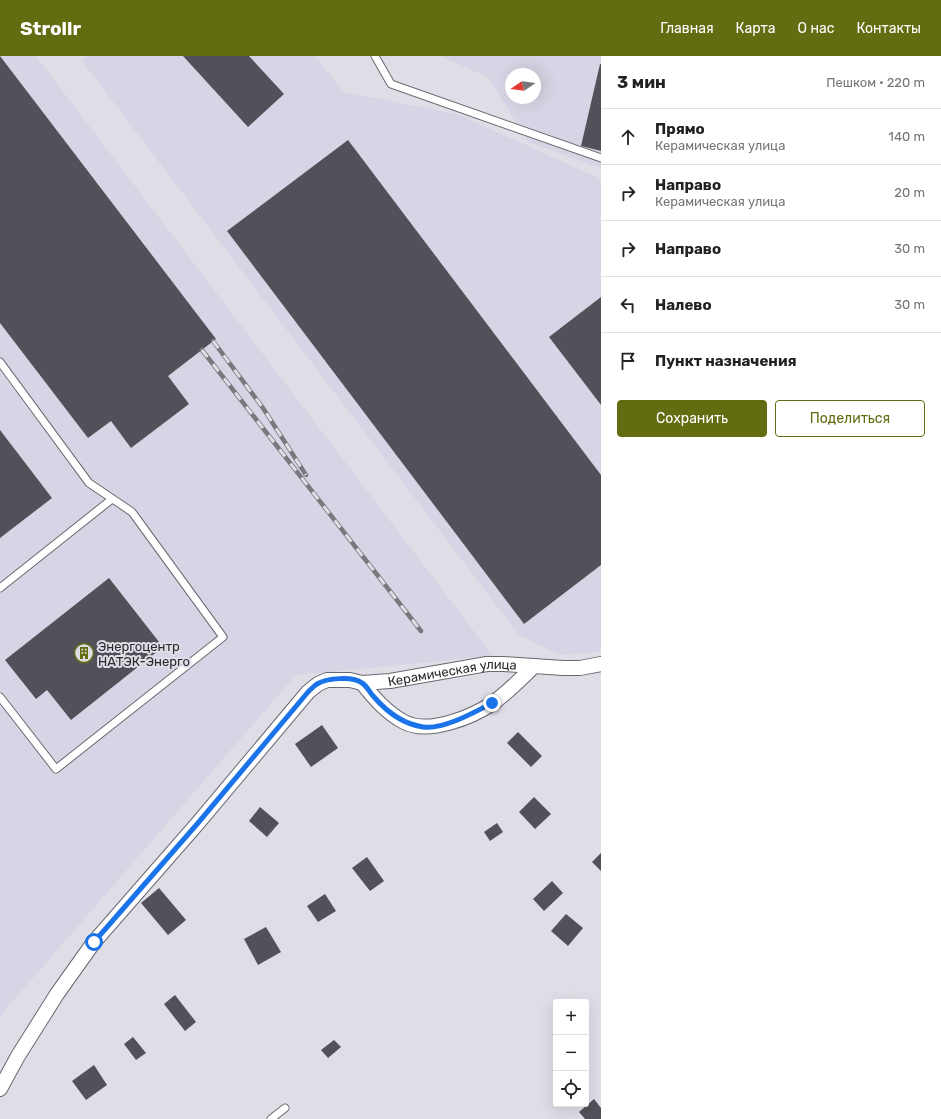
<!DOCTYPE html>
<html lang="ru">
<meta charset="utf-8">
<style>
body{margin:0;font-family:Rubik,sans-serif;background:#f6f6f6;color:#222}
.controls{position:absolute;right:12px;bottom:12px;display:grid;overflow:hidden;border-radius:4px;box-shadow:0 4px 16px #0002}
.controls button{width:36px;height:36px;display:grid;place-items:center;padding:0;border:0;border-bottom:1px solid #e0e0e0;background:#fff;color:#222;font:20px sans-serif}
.compass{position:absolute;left:505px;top:12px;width:36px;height:36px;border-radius:50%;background:#fff;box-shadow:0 4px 16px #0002;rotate:257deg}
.stop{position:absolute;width:12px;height:12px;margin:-9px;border:3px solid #1a73e8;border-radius:50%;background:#fff}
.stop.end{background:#1a73e8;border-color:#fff;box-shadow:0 1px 4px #0008}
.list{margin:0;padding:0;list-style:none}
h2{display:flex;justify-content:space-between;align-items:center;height:52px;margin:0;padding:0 16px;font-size:17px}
h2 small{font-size:13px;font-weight:400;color:#767676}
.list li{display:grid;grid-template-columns:26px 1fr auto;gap:12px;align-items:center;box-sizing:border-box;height:56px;padding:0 16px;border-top:1px solid #e0e0e0}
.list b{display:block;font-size:15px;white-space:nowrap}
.list p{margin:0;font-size:13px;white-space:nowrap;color:#767676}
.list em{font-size:13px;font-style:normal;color:#767676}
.actions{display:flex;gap:8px;padding:12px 16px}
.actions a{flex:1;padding:9px 0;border:1px solid #646c11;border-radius:4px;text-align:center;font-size:14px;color:#646c11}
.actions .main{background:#646c11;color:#fff}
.icon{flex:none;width:22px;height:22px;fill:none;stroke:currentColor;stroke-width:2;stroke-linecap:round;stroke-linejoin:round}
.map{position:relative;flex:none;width:601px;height:1063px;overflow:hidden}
header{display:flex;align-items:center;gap:24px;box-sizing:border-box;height:56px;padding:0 20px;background:#646c11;color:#fff}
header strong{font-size:19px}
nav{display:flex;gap:22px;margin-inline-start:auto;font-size:14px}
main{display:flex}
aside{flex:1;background:#fff}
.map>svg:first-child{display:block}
.built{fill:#d7d5e5;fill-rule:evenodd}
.building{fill:#525159}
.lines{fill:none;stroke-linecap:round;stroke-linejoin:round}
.service-casing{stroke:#6a6971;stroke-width:9}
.minor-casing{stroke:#6a6971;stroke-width:16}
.service{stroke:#fff;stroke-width:7}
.minor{stroke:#fff;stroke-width:14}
.rail-casing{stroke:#78787d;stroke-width:4.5}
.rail{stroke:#dfdee6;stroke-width:3;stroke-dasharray:9;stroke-linecap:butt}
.route{stroke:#1a73e8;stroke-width:5}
.labels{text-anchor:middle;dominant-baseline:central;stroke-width:4;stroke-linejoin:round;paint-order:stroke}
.poi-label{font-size:13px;fill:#2a2a2d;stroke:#dfdee6;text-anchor:start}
.street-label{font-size:13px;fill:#2a2a2d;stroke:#dfdee6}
</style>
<header>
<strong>Strollr</strong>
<nav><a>Главная</a><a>Карта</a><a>О нас</a><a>Контакты</a></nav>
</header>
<main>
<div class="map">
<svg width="601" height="1063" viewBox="0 0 601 1063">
<rect width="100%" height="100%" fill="#dfdee6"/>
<!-- built -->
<g class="built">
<path d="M0,0h36l457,600 -197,19 -296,341z"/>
<path d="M88,0h227l29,36 113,22 144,65v473l-41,3 -41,-20 -437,-574z"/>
<path d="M440,0h161v112l-73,-26 -40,-65zM511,18h24v24h-24z"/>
</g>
<!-- building -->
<g class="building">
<path d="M0,0l216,283 -48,37 21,28 -58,44 -20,-27 -23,17 -88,-115z"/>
<path d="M183,0h66l35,38 -36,33z"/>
<path d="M600,8h1v87l-20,-5z"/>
<path d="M348,84l253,335v90l-77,59 -297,-393z"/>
<path d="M601,241v108l-52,-68z"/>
<path d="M0,374l52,68 -52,40z"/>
<path d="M109,522l54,69 -92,73 -24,-30 -11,9 -31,-39z"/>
<path d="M322,669l16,23 -27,19 -16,-23z"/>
<path d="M518,676l24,24 -11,11 -24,-24z"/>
<path d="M534,741l17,17 -16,15 -16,-17z"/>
<path d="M260,751l19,16 -12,14 -18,-16z"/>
<path d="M497,767l6,9 -13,9 -6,-9z"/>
<path d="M601,797v18l-9,-9z"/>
<path d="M367,801l17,24 -14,10 -18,-23z"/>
<path d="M552,825l11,12 -19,18 -11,-12z"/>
<path d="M159,832l27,32 -18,15 -27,-32z"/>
<path d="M325,838l11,17 -18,11 -11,-16z"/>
<path d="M566,858l17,14 -15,18 -17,-15z"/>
<path d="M266,871l15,25 -23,13 -14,-26z"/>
<path d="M175,939l21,27 -11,9 -21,-27z"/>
<path d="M133,981l13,16 -10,7 -12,-16z"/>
<path d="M334,984l7,7 -13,11 -7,-8z"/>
<path d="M94,1009l13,20 -21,15 -14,-19z"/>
<path d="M594,1043l7,9v11h-16l-6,-7z"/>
</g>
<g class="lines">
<!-- service casing -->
<g class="service-casing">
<g id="service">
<path d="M375,0l16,28 210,74"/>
<path d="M0,306l89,121 43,29 91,125 -167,132 -56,-72"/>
<path d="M0,532l112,-89"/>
<path d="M271,1063l14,-11"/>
</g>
</g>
<!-- minor casing -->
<g class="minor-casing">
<g id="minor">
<path d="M362,627c12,15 25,30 42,39 25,13 68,-5 89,-19 15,-11 28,-24 41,-37"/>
<path id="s1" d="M0,1033l18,-33 39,-62 37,-52 104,-119 110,-131 10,-8 9,-4h23l12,3 28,-2 97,-17h17l59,4h17l21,-4"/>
</g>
</g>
<!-- service -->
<use href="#service" class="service"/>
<!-- minor -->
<use href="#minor" class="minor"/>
<!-- rail casing -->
<g class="rail-casing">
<g id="rail">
<path d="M213,285l50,67 43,67"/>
<path d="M202,294l219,281"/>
</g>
</g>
<!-- rail -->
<use href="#rail" class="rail"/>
</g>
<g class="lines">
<!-- route -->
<path class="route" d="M94,886l104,-119 110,-131c3,-3 6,-6 9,-8 10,-6 36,-8 45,-1 5,3 8,10 12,14 13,15 29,27 49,30 20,3 52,-15 69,-24"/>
</g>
<!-- icons -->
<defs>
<g id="building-ring" transform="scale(1)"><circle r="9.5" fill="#dfdee6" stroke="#646c11" stroke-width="1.5"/><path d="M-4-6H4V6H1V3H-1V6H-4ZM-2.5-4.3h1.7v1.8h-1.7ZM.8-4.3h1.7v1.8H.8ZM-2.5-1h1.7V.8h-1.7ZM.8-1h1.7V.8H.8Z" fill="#646c11"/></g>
</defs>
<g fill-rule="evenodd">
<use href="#building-ring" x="84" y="597"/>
</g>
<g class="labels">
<!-- poi labels -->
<g class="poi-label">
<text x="98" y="590">Энергоцентр<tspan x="98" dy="15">НАТЭК-Энерго</tspan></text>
</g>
<!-- street labels -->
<g class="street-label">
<text stroke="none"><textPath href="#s1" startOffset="653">Керамическая улица</textPath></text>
</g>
</g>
</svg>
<div class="controls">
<button>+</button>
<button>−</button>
<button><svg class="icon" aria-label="locate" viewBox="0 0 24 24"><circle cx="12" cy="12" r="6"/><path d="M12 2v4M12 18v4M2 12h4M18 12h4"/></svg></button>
</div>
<svg class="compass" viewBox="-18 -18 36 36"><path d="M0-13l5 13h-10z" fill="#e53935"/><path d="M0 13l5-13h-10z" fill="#767676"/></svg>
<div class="stop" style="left:94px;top:886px"></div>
<div class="stop end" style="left:492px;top:647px"></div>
</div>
<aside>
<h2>3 мин<small>Пешком · 220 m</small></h2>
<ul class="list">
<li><svg class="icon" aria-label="ahead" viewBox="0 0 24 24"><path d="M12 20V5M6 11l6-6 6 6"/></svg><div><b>Прямо</b><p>Керамическая улица</p></div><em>140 m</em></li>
<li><svg class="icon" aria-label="right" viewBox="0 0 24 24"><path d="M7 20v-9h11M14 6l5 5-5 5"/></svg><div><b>Направо</b><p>Керамическая улица</p></div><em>20 m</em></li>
<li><svg class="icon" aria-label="right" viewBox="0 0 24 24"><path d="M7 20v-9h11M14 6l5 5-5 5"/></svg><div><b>Направо</b></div><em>30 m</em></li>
<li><svg class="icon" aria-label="left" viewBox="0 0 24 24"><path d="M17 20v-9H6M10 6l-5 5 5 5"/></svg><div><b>Налево</b></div><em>30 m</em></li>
<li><svg class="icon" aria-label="arrive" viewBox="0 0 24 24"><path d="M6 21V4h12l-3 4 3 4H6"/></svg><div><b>Пункт назначения</b></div></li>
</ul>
<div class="actions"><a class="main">Сохранить</a><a>Поделиться</a></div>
</aside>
</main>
